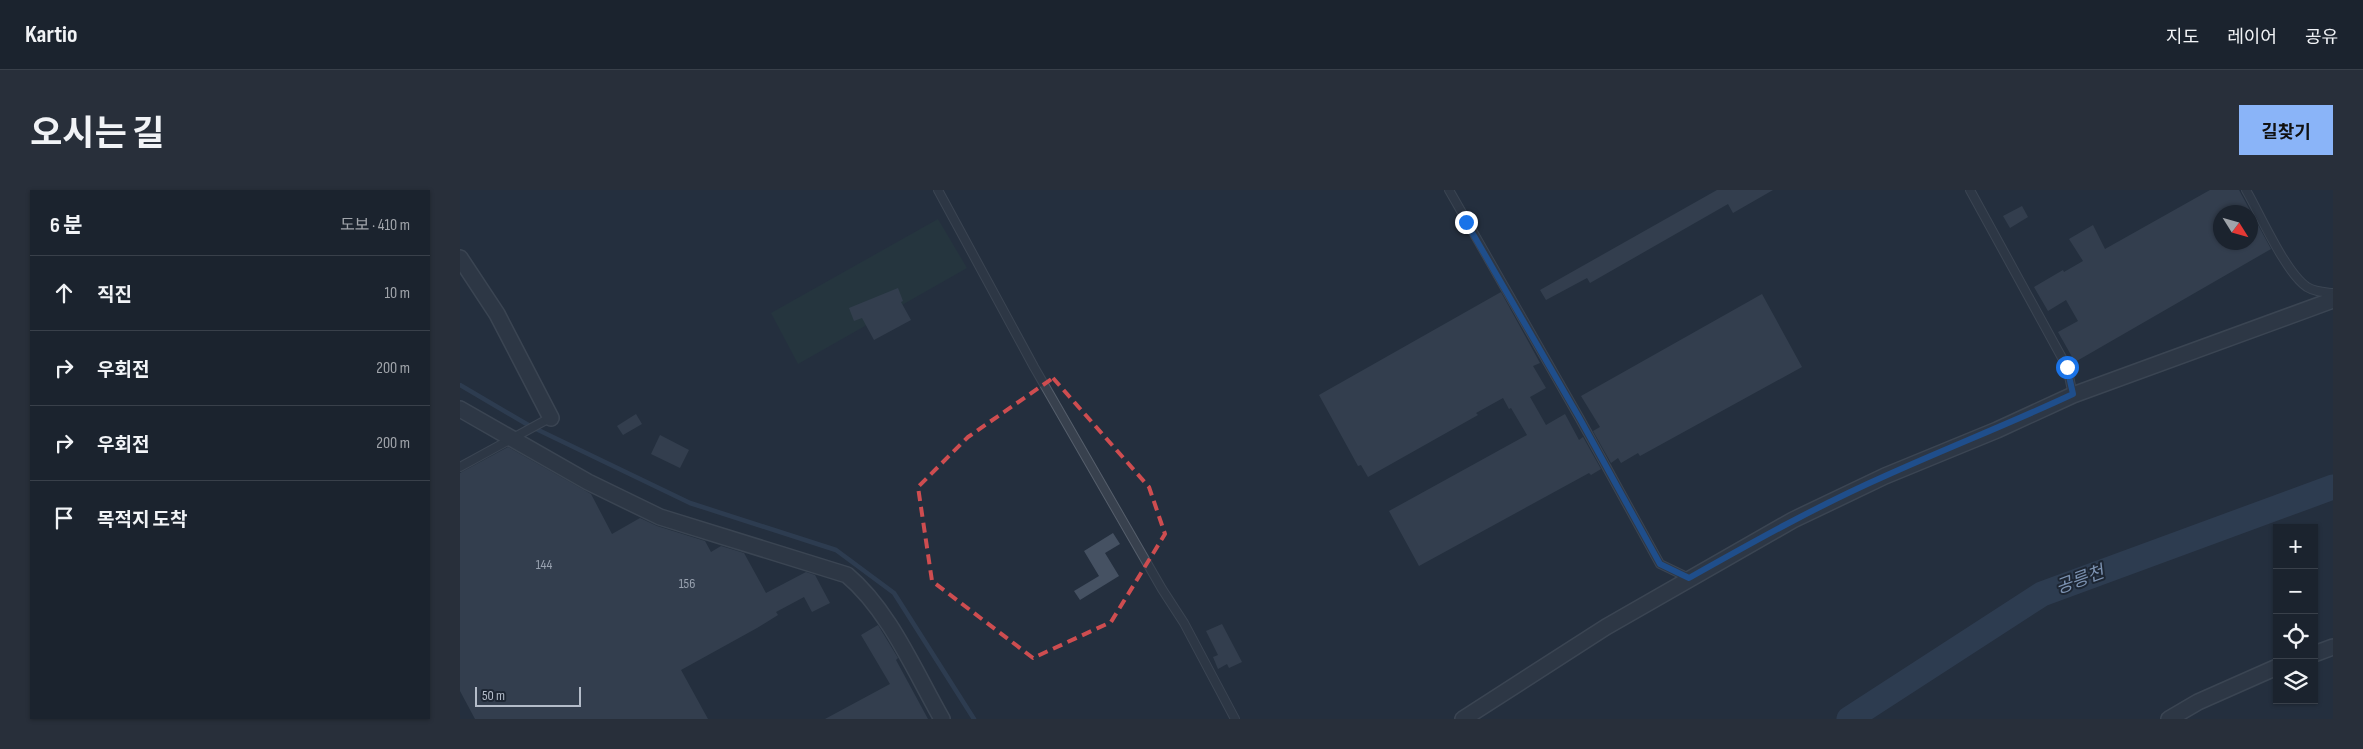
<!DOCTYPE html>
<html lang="ko">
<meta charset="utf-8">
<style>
body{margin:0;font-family:"Sofia Sans Condensed","Noto Sans KR",sans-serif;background:#282f3a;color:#f1f3f6}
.controls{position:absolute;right:15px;bottom:15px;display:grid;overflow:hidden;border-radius:0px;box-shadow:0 1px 4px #0004}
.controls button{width:45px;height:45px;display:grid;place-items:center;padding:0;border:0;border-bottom:1px solid #39404a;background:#1b232e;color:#f1f3f6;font:25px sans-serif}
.compass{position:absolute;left:1753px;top:15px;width:45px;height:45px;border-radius:50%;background:#1b232e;box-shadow:0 1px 4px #0004;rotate:127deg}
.scale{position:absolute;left:15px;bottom:12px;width:106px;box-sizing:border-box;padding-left:5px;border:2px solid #b4bcc9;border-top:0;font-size:14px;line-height:18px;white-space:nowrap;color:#b4bcc9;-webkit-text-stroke:4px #1d2633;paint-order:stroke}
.stop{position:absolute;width:15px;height:15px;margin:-11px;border:4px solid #1a73e8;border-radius:50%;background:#fff}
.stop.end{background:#1a73e8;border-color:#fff;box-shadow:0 1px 5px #0008}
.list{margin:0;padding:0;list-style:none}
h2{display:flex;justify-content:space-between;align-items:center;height:65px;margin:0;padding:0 20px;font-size:21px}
h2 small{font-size:16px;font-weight:400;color:#a0a4aa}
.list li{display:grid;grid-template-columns:32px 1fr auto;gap:15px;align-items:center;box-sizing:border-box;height:75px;padding:0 20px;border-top:1px solid #39404a}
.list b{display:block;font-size:19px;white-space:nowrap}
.list em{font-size:16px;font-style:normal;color:#a0a4aa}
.icon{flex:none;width:28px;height:28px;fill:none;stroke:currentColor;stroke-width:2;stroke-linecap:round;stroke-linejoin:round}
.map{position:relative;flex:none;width:1873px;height:529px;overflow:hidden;border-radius:0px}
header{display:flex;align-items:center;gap:30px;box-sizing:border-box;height:70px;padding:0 25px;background:#1b232e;border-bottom:1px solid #39404a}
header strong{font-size:24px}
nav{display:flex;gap:28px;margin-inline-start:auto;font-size:18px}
.intro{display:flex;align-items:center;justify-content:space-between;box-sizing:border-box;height:120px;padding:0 30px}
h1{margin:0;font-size:35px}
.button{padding:12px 22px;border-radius:0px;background:#8ab4f8;color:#111;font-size:18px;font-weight:700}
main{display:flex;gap:30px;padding:0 30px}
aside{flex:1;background:#1b232e;border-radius:0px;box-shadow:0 1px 4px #0004}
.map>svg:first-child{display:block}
.green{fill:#263c3f}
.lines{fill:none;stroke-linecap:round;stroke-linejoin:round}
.stream{stroke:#394c67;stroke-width:4.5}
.river{stroke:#394c67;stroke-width:25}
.building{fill:#455162;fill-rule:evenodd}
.service-casing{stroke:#565f6c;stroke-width:10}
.minor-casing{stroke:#565f6c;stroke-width:18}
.service{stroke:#38414e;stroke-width:8}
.minor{stroke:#38414e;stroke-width:15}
.route{stroke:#1a73e8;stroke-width:6}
.marked{fill:none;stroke:#ce4d50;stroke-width:4;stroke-dasharray:10 6;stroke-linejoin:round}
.labels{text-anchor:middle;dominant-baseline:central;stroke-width:4;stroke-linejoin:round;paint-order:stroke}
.number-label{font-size:14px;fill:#98a1af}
.water-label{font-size:18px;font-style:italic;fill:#7c92b1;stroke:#1d2633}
</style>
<header>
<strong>Kartio</strong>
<nav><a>지도</a><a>레이어</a><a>공유</a></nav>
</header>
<div class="intro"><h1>오시는 길</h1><a class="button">길찾기</a></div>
<main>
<aside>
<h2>6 분<small>도보 · 410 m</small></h2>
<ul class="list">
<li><svg class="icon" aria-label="ahead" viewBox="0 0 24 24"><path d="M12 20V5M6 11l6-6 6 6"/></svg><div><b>직진</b></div><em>10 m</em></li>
<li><svg class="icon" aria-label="right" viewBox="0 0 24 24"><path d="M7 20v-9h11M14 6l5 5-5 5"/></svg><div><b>우회전</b></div><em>200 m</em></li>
<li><svg class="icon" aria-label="right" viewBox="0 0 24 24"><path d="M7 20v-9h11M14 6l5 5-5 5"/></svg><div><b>우회전</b></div><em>200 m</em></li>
<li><svg class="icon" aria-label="arrive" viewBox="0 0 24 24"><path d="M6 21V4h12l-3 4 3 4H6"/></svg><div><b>목적지 도착</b></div></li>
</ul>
</aside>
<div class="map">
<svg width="1873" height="529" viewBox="0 0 1873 529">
<rect width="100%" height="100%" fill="#242f3e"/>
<!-- green -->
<path class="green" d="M478,29l29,49 -169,96 -27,-51z"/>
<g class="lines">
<!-- stream -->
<path class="stream" d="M0,195l70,41 160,77 146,47 58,43 80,126"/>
<!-- river -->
<path class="river" d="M1389,529l193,-125 291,-107"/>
</g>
<!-- building -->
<g class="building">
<path d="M1257,0h56l-40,23 -5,-9 -138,79 -3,-5 -41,22 -6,-10z"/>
<path d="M1750,0h29l32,59 -196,113 -17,-30 20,-11 -12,-21 -18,11 -14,-24 29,-17 1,2 19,-11 -14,-22 24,-14 12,24zM1760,22h30v30h-30z"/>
<path d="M1562,16l6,11 -18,11 -7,-12z"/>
<path d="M438,98l5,13 -2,1 10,18 -37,20 -12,-22 -8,3 -5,-13z"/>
<path d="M1041,102l39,71 -7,3 13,22 -16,9 16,28 19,-11 14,26 4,-3 18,32 -10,6 -2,-2 -170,93 -30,-55 138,-76 -16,-27 -2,1 -6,-11 -27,15 2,2 -110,62 -7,-12 -3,1 -39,-71z"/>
<path d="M1302,104l40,73 -162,89 -2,-3 -17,10 -3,-5 -7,5 -18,-32 7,-4 -19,-31z"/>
<path d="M176,224l6,10 -19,11 -6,-9z"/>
<path d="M200,245l29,15 -9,18 -29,-14z"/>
<path d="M48,257l83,47 21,40 28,-16 17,8 48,15 6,11 10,-6 23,7 22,40 40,-21 9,3 15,28 -18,9 -8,-15 -28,15 2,3 -21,13 -76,42 27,49h-233l-15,-28v-218z"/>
<path d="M653,343l7,11 -15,9 14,23 -39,24 -6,-9 25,-15 -15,-25z"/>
<path d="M762,434l20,38 -13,6 -2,-4 -9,5 -5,-12 5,-2 -12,-24z"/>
<path d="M418,435l20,33 -2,2 32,59h-103l65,-35 -29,-49z"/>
</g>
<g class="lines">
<!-- service casing -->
<g class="service-casing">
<g id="service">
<path d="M478,0l96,177 128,222 22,34 51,96"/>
<path d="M989,0l131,229 80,145 29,14"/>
<path d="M1510,0l97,177 6,28"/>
<path d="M1786,0c14,24 39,82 61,97 8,5 16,5 26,6"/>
<path d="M0,277l86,-47"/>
</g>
</g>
<!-- minor casing -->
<g class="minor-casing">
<g id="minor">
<path d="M0,68l37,56 54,104"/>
<path d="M0,219l128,73 72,35 187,58c42,35 68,97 95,144"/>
<path d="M1854,464l19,-7"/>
<path d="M1003,529l143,-92 187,-107 92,-44 112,-46 76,-35 260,-95"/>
<path d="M1709,529l29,-17 79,-35"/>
</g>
</g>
<!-- service -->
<use href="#service" class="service"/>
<!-- minor -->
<use href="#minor" class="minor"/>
</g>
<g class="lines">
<!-- route -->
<path class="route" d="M1006,32l114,197 80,145 29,14c64,-36 128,-72 196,-102 62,-28 126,-53 188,-82l-6,-27"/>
</g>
<!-- marked area -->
<path d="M0 0H1873V529H0ZM593,188l96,109 16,47 -54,88 -78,36 -101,-77 -14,-94 50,-50z" fill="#242f3e" fill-opacity=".55" fill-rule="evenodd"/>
<path class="marked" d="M593,188l96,109 16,47 -54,88 -78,36 -101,-77 -14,-94 50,-50z"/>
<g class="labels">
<!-- number labels -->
<g class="number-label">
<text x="84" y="374">144</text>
<text x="227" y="393">156</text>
</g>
<!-- water labels -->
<g class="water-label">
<text transform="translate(1620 390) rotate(-20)">공릉천</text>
</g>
</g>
</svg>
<div class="controls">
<button>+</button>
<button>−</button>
<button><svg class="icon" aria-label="locate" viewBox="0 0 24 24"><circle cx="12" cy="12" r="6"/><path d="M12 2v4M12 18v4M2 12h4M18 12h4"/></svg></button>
<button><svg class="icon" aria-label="layers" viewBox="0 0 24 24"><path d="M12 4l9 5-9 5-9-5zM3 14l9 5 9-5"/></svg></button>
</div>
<svg class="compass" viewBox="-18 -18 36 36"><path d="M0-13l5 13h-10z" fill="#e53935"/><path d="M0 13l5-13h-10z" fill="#a0a4aa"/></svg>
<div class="scale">50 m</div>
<div class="stop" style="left:1607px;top:177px"></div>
<div class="stop end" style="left:1006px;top:32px"></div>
</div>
</main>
